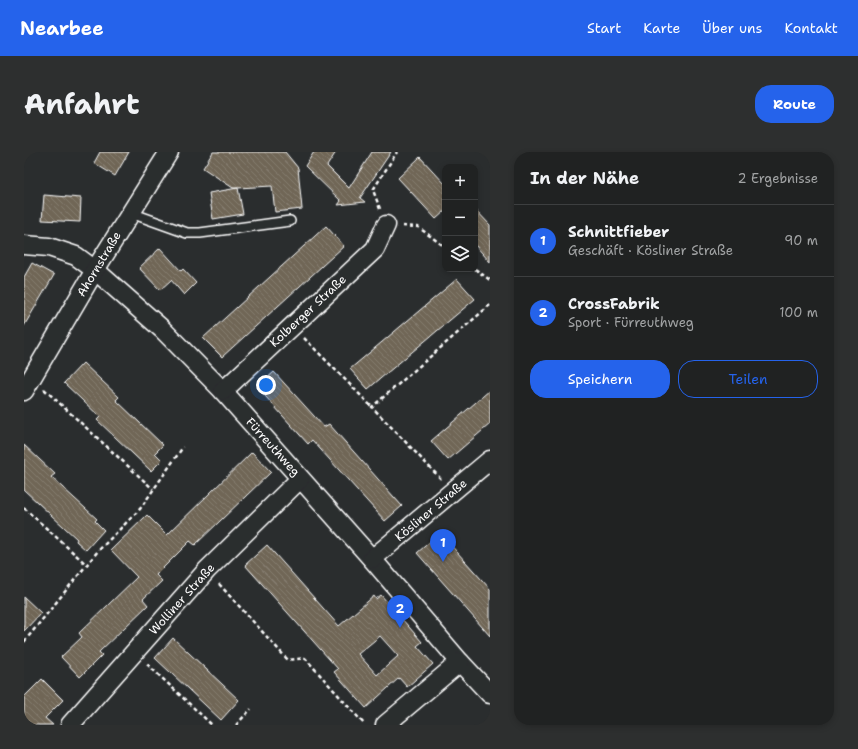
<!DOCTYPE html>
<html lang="de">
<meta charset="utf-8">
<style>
body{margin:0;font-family:"Shantell Sans",sans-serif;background:#2d2f2f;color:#f1f3f6}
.controls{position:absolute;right:12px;top:12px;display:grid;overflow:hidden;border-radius:8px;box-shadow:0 2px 6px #0003}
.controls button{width:36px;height:36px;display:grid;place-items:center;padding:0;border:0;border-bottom:1px solid #3d3f40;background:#202222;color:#f1f3f6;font:20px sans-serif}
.you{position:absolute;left:242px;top:233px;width:14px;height:14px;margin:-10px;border:3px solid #fff;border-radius:50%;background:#1a73e8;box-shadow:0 0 0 6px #1a73e833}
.badge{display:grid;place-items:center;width:26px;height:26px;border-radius:50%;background:#2563eb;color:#fff;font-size:13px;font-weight:700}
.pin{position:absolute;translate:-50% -33px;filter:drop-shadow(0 1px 2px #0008)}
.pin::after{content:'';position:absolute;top:21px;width:14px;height:12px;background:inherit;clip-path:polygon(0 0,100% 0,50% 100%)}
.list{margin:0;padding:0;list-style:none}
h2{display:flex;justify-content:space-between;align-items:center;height:52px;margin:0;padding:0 16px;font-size:17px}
h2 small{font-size:13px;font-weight:400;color:#a2a4a5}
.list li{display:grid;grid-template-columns:26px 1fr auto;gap:12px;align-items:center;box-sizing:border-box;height:72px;padding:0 16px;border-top:1px solid #3d3f40}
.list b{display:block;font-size:15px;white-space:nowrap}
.list p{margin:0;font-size:13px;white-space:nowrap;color:#a2a4a5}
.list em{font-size:13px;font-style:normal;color:#a2a4a5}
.actions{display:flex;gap:8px;padding:12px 16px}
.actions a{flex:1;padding:9px 0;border:1px solid #2563eb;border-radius:16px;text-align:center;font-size:14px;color:#2563eb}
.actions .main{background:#2563eb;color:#fff}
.icon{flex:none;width:22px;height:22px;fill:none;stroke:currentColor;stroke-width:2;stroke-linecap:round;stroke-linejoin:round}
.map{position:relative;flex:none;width:466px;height:573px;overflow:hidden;border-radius:16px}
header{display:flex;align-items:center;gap:24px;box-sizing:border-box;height:56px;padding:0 20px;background:#2563eb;color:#fff}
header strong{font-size:19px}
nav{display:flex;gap:22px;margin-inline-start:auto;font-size:14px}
.intro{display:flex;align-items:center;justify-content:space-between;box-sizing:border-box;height:96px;padding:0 24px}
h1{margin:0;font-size:28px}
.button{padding:10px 18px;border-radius:16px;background:#2563eb;color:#fff;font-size:14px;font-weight:700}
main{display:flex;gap:24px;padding:0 24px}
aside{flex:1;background:#202222;border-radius:16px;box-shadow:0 2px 6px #0003}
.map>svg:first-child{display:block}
.building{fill:url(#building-back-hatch);stroke:#fff;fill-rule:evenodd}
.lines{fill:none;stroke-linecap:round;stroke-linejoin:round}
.service-casing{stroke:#fff;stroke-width:12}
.minor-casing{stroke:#fff;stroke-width:21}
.path{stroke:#fff;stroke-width:2.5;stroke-dasharray:4 3;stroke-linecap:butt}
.service{stroke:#2a2d2e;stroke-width:9}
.minor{stroke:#2a2d2e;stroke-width:18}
.labels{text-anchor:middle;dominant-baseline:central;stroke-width:3;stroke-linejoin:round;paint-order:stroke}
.street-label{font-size:12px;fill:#fff;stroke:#2a2d2e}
</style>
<header>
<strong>Nearbee</strong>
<nav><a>Start</a><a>Karte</a><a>Über uns</a><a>Kontakt</a></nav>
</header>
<div class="intro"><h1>Anfahrt</h1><a class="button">Route</a></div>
<main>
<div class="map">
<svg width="466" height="573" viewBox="0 0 466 573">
<defs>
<pattern id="building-back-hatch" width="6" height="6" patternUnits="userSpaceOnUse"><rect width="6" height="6" fill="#6f6656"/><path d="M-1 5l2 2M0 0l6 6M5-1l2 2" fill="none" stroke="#857d6f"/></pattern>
</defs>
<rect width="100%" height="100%" fill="#2a2d2e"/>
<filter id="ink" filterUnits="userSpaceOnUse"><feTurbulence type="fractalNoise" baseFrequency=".025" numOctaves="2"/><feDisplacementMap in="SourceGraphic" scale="8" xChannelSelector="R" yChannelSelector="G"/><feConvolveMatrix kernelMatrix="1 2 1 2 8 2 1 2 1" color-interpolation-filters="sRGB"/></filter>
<g filter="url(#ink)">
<!-- building -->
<g class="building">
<path d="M76,0h29l-14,24 -21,-13z"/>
<path d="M189,0h72l13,16 4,41 -27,3 -3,-26 -34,2 5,26 -30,5 -4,-26 29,-5h-5l-30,-20z"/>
<path d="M290,0h22l-9,14 22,22 23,-36h19l-31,46 5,4 -27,3 3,-4 -36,-35z"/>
<path d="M396,5l25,27v27l-9,8 -38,-41z"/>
<path d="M20,43l37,3 -1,24 -38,-2z"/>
<path d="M451,57l15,16v37l-15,-17z"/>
<path d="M302,74l18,20 -122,111 -19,-19z"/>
<path d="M136,96l21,23 2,-2 13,14 -12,12 -13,-15 -11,10 -21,-22z"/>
<path d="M8,111l22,12 -30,51v-49z"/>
<path d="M433,127l18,20 -107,90 -18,-20z"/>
<path d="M59,211l36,34 -3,3 47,45 -8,8 7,7 -11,11 -54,-51 3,-3 -36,-34z"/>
<path d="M250,220l50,55 5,-3 73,82 -17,15 -73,-81 -4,4 -51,-57z"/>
<path d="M466,238v34l-42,36 -17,-19z"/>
<path d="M0,293l31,29 -4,3 46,42 -2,2 9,9 -18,20 -10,-9 1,-2 -53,-49z"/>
<path d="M228,300l19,20 -76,73 -5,-4 -34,34 6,6 -19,18 5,6 -49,47 3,3 -22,22 -19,-20 21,-20 -3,-4 58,-56 -26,-27 36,-35 20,20z"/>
<path d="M416,381l50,56v47l-73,-83z"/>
<path d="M243,393l72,81 35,-30 2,3 5,-4 41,47 -5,4 16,18 -26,23 -8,-9 -33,30 -32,-36 4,-3 -93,-104zM356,484l18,20 -21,19 -19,-21z"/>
<path d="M0,445l17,16 -17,18z"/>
<path d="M149,486l66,62 -18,20 -66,-62z"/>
<path d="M18,527l21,21 -18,18 8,7h-29v-28z"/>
</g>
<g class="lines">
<!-- service casing -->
<g class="service-casing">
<path id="service" d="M107,61l56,20h13l90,-12"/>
</g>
<!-- minor casing -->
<g class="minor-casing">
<g id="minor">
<path d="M0,93l25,2 27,9 19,14 67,59 61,62 149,168 88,103 30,32"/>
<path d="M0,239l71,-121 74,-118"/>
<path d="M199,239l152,-142 11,-24"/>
<path d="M348,407l118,-99"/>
<path d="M46,573l137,-155 93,-91"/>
<path d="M361,573l75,-63"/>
</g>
</g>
<!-- path -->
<g class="path">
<path d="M356,57l-7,-19 24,-38"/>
<path d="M378,74l16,1 27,20"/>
<path d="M451,117l15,11"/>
<path d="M280,186l68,69"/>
<path d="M20,237l109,100"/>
<path d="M417,327l-69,-72 118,-102"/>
<path d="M0,356l63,57"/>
<path d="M195,432l69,76 17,-2 60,67"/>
<path d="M0,490l74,-91 42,-42 43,-62"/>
<path d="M123,512l65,61"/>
<path d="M212,573l15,-16"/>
</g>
<!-- service -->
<use href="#service" class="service"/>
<!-- minor -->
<use href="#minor" class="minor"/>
</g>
</g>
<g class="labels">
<!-- street labels -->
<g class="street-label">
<text transform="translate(75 112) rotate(-59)">Ahornstraße</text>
<text transform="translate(284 159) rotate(-43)">Kolberger Straße</text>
<text transform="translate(249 295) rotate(48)">Fürreuthweg</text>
<text transform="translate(407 358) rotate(-40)">Kösliner Straße</text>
<text transform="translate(158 447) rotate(-48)">Wolliner Straße</text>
</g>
</g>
</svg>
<div class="controls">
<button>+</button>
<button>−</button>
<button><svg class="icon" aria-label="layers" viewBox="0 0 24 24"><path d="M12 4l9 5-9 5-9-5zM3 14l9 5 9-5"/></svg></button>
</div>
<div class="you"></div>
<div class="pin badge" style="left:419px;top:410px">1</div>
<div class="pin badge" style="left:376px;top:476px">2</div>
</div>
<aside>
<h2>In der Nähe<small>2 Ergebnisse</small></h2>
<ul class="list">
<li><span class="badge">1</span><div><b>Schnittfieber</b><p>Geschäft · Kösliner Straße</p></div><em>90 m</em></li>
<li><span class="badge">2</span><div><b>CrossFabrik</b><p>Sport · Fürreuthweg</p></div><em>100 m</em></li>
</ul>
<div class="actions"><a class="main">Speichern</a><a>Teilen</a></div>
</aside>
</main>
